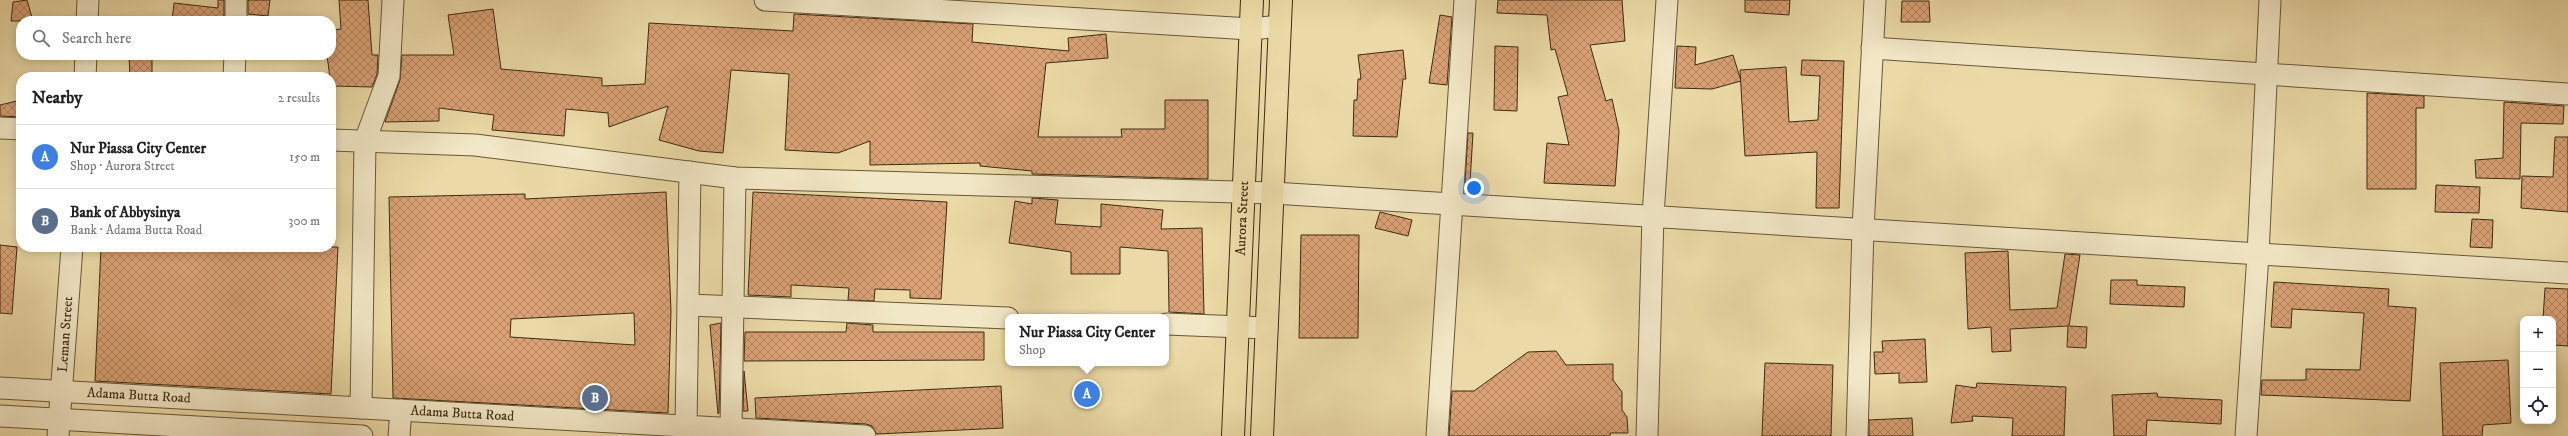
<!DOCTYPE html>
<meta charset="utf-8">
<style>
body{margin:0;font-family:"IM FELL DW Pica",serif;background:#f2f2f2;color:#202124}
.controls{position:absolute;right:12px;bottom:12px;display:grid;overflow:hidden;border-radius:8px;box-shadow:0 2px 10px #0003}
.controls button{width:36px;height:36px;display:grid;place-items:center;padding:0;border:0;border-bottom:1px solid #e0e0e0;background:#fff;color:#202124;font:20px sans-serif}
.you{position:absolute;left:1474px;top:188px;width:14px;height:14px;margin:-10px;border:3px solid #fff;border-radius:50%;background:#1a73e8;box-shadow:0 0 0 6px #1a73e833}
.badge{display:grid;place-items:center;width:26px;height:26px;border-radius:50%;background:#0b8043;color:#fff;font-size:13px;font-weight:700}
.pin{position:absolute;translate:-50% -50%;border:2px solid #fff;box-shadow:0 1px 4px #0006}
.popup{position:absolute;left:1005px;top:314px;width:164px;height:52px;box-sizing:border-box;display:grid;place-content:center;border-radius:8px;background:#fff;filter:drop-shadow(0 1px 3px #0005);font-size:13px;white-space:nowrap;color:#757577}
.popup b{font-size:15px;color:#202124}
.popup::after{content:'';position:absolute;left:50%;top:100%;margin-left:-8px;border:8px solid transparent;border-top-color:#fff}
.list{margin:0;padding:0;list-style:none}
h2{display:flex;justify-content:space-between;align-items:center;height:52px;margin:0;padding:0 16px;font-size:17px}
h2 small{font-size:13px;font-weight:400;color:#757577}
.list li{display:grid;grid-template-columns:26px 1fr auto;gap:12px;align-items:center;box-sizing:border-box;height:64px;padding:0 16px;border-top:1px solid #e0e0e0}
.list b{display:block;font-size:15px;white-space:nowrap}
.list p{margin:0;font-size:13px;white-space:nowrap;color:#757577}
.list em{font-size:13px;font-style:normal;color:#757577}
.icon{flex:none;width:22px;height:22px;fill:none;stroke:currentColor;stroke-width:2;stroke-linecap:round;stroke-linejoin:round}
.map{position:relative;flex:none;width:2568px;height:436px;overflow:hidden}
.search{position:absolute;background:#fff;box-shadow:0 2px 10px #0003;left:16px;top:16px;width:320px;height:44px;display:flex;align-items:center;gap:10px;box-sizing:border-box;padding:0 14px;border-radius:16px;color:#757577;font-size:15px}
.panel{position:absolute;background:#fff;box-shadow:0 2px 10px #0003;left:16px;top:72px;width:320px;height:180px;border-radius:16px}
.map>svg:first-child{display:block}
.building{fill:url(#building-cross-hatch);stroke:#3d2b12;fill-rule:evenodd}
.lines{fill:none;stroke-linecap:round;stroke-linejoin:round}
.minor-casing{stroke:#685737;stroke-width:23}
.major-casing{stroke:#3d2b12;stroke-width:24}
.minor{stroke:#f2e7c6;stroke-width:21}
.major{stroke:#ebdaa7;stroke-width:22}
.labels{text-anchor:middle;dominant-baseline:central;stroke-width:3;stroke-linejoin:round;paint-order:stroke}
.street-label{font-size:14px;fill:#3d2b12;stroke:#f2e7c6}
</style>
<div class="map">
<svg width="2568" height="436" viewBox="0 0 2568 436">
<defs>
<pattern id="building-cross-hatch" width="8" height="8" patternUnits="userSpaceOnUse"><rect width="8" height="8" fill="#daa276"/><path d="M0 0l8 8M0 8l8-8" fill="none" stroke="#b2845f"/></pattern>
</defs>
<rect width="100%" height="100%" fill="#ebdaa7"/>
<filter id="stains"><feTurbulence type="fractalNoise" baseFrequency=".005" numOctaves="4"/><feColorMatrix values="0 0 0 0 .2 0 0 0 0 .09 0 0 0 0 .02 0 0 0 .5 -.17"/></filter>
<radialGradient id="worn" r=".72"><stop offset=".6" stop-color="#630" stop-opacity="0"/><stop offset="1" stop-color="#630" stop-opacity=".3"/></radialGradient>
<!-- building -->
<g class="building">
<path d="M27,0l6,21h-22l2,-19z"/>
<path d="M218,0h6v21h-52l2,-18 44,5z"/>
<path d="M248,0h22l-2,16 -20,-2z"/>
<path d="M339,0h29l4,55h6l-1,19 -5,13 -41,-1 -4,-31h4v-25l10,-1z"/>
<path d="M1498,0h124l3,41 -35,4 16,56 6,-2 7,32 -4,55 -71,-3 3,-40 22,2 -11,-48 10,-2 -13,-46 -4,1 -4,-35 -50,-2z"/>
<path d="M1745,0h45l-1,15 -44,-3z"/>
<path d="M1902,1h27l1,21h-29z"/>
<path d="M493,9l8,60 101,9v8l43,-2 4,-61 144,8 1,-17 179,10 -1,18 97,9 -1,-13 38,-4 2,24 -62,5 -8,74h84l-1,-8h44v-29h43v79l-176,-5v-3l-52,-5v-3l-110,2v-24l-32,12 -53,-3 4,-76 -58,-4 -8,83 -24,-2 -40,-11 9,-34 -59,21 -1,-14 -42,-4 -2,27 -72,-6 2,-15 -55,-7v13l-54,1 15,-42 2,-25h52l-6,-40z"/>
<path d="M1440,15l12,2 -5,68 -18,-2z"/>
<path d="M1495,46l23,1 -1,64 -23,-1z"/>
<path d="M1677,46l19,1 -1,18 38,-10 8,26 -29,8 -37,-1z"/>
<path d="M1403,50l3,29h-3l-6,58 -44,-1 1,-36h3l1,-21h3l-3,-24z"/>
<path d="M129,55h23v22h-22z"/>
<path d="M1802,60l42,1 -5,147h-23l1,-56 -72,4 -5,-86 46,-3 3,55 29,-2 2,-44 -19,-1z"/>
<path d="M2367,93l57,3v12h-8v81h-49z"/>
<path d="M21,100v17l-21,-1v-11z"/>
<path d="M2504,102l60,4 -1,18 -42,-1 -1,56 -44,-1 -1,-18 28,-2z"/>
<path d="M1468,133h5l-3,50h-5z"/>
<path d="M2555,137h13v75l-47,-4 1,-32 31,1z"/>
<path d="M2436,185l44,2 -1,26 -44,-1z"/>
<path d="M666,192l5,119 -3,102 -275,-15 -4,-201 136,-3v5zM634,313l1,32 -125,-8 1,-18z"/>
<path d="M753,192l194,10 -6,97 -31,-1v-8l-35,-1 -1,12 -26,-1 1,-12 -58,-3v12l-43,-2z"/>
<path d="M1032,198l26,2 -3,24 46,3v-23l62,6 -2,19 41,-1 2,86 -35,-2 -1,-61 -48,-4v27h-49v-22l-62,-9 6,-42 17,3z"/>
<path d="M1380,212l32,8 -4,16 -33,-8z"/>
<path d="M2472,219l21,1 -1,28 -22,-1z"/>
<path d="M1301,235h58l-1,103h-59z"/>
<path d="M0,245l17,2 -5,67 -12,-1z"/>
<path d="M101,247h237l-7,147 -236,-13z"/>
<path d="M2008,251l2,59 47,-2 8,-54 15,1 -11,71 18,1 -1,21 -19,-1 1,-21 -58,3 1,22 -19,1 -1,-25 -23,2 -3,-76z"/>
<path d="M2111,280h26v5l48,2 -1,20 -74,-3z"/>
<path d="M2274,282l115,7 -1,17 28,2 -6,93 -149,-6 1,-15h44v-11l54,1 4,-57 -72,-4 -1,19 -20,-1z"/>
<path d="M2545,288l23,1v57l-15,-1v-26h-10z"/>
<path d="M721,323l-2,90 -1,1 -8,-89z"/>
<path d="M847,323l26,2v7h111v28l-240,1 1,-29h101z"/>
<path d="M1925,339l2,43 -28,1v-10l-24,1 -1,-22h9l-1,-11z"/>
<path d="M1556,351l10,14 47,-1v16l9,12v18l5,7 1,16h-18v3h-161l3,-45h22l54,-39z"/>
<path d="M2508,360l3,63 -28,2 -1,11h-39l-3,-73z"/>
<path d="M1765,363l68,2 -2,71h-69z"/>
<path d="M744,371l4,40h-5z"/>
<path d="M1977,383l89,4 -2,49h-52l1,-18 -41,-2 1,5 -22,2 5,-38 20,3z"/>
<path d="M1001,386l2,42 -126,6 -5,-8 -6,-2 -110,-6 -1,-20z"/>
<path d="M2157,393l1,4 64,3 -1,24 -74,-4 -1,16h-32l-2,-41z"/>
<path d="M1912,418l1,18h-44v-16z"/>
</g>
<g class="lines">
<!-- minor casing -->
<g class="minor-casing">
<g id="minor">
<path d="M765,0l486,29 29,-3"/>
<path d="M87,21l1,-21"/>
<path d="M236,21v-21"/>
<path d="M1872,48l696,46"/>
<path d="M85,77l1,-22"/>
<path d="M234,77l1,-22"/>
<path d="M0,128l21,1"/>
<path d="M331,140l144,5 260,33 538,15 1295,80"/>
<path d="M688,305l320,13"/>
<path d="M1166,324l101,4"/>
<path id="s1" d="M0,388l865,48"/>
<path d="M361,408l4,-267 24,-65 4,-76"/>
<path d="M0,416l362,20"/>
<path d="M731,428l4,-250"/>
<path id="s2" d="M58,436l14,-189"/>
<path d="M399,436l2,-26"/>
<path d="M688,436l-2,-10 4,-254"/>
<path d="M1437,436l28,-436"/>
<path d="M1647,436l6,-220 14,-216"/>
<path d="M1857,436l6,-207 12,-229"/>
<path d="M2246,436l12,-182 12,-254"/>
</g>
</g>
<!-- major casing -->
<g class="major-casing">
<g id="major">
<path id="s3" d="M1233,436l19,-436"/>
<path d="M1262,436l19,-436"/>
</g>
</g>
<!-- minor -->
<use href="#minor" class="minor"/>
<!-- major -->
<use href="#major" class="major"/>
</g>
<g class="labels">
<!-- street labels -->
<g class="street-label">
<text stroke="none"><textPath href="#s3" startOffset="218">Aurora Street</textPath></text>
<text stroke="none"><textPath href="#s2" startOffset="102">Leman Street</textPath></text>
<text stroke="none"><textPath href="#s1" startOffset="139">Adama Butta Road</textPath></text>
<text stroke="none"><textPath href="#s1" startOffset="463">Adama Butta Road</textPath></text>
</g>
</g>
<rect width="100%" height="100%" filter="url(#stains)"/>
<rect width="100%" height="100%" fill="url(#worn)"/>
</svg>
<div class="controls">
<button>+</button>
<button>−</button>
<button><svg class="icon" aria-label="locate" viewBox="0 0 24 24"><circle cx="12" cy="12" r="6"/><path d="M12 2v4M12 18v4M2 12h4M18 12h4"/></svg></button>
</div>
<div class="you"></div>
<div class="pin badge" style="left:1087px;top:394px;background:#3f7fe0">A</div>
<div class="popup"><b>Nur Piassa City Center</b>Shop</div>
<div class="pin badge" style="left:595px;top:398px;background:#5c6f8a">B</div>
<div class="search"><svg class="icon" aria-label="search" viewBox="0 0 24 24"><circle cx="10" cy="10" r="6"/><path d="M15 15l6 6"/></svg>Search here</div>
<section class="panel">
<h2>Nearby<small>2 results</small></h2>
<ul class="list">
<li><span class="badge" style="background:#3f7fe0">A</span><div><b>Nur Piassa City Center</b><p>Shop · Aurora Street</p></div><em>150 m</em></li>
<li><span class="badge" style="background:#5c6f8a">B</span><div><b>Bank of Abbysinya</b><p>Bank · Adama Butta Road</p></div><em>300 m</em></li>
</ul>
</section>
</div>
